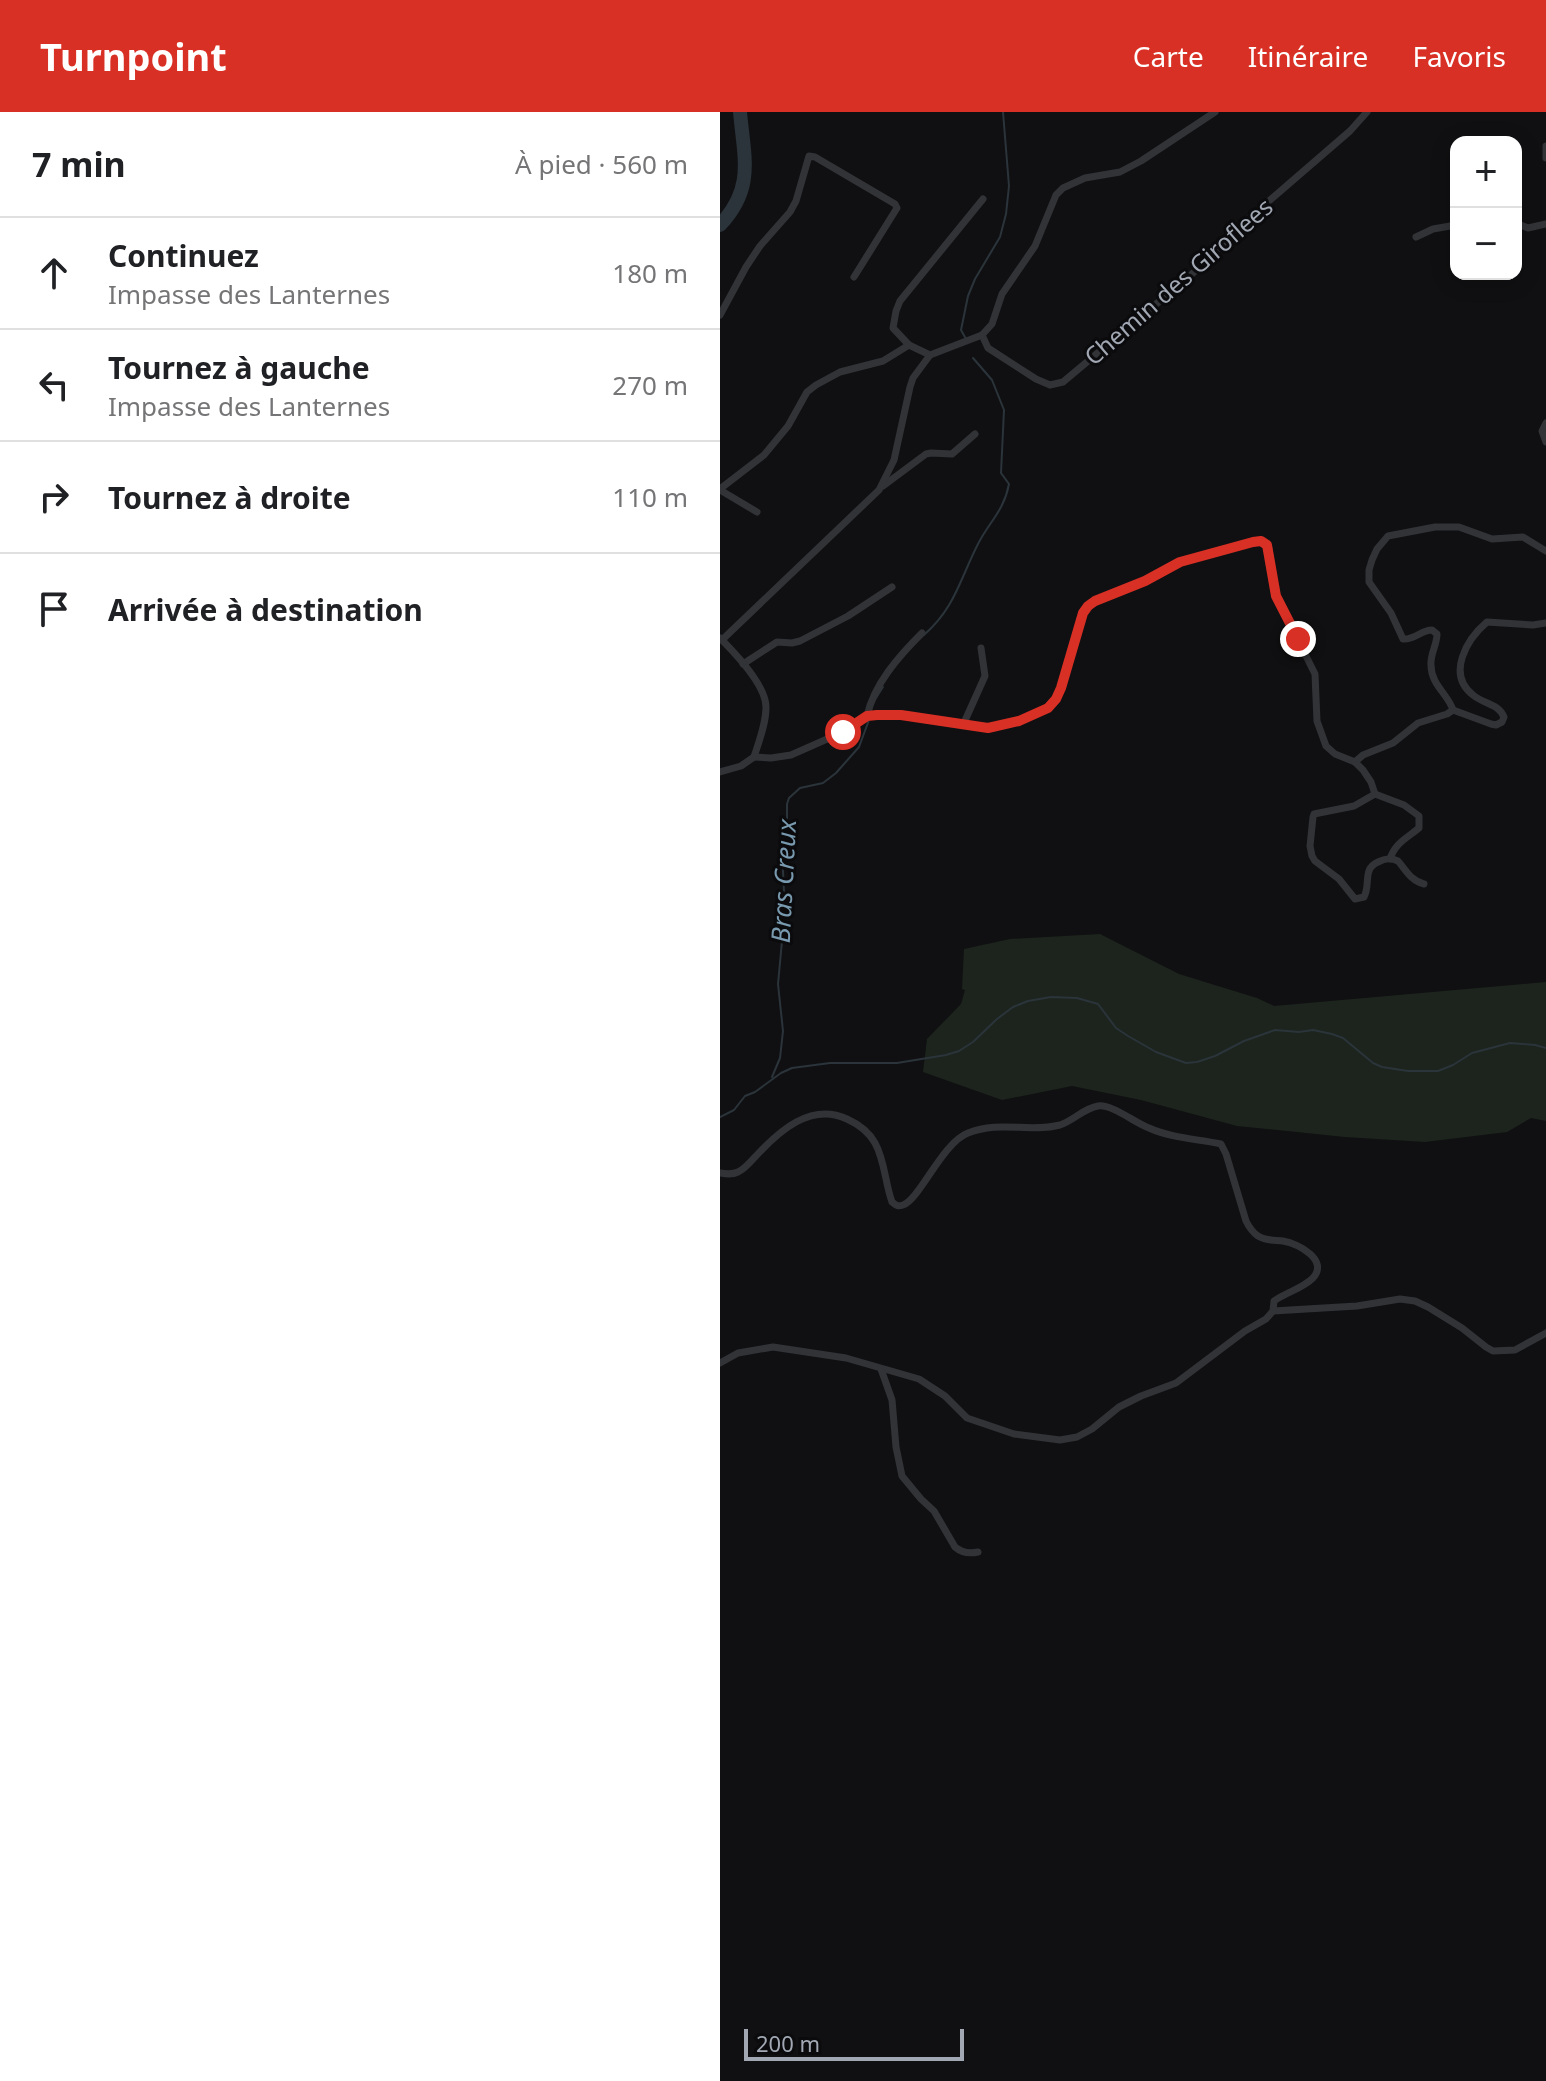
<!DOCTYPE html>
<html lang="fr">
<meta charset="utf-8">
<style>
body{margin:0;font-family:"Noto Sans",sans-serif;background:#f2f2f2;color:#202124}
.controls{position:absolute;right:24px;top:24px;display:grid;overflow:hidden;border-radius:16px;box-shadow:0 4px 20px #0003}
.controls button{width:72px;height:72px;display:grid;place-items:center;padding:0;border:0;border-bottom:2px solid #e0e0e0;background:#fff;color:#202124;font:40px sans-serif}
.scale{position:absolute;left:24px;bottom:20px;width:220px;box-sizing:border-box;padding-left:8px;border:4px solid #a1a8b3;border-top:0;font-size:22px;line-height:28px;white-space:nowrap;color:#a1a8b3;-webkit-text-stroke:6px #0b0b0d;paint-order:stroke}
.stop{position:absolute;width:24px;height:24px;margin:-18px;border:6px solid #d93025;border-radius:50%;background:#fff}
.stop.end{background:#d93025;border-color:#fff;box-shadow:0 2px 8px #0008}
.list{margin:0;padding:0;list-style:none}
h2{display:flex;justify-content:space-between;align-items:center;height:104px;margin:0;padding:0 32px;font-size:34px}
h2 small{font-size:26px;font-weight:400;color:#757577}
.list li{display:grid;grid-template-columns:52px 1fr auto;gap:24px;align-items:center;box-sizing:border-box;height:112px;padding:0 32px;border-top:2px solid #e0e0e0}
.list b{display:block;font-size:30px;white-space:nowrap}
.list p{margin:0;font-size:26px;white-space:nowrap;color:#757577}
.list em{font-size:26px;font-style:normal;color:#757577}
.icon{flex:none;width:44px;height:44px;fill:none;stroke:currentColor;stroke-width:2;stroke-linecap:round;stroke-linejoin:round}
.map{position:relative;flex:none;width:826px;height:1969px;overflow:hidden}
header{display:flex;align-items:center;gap:48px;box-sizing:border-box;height:112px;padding:0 40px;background:#d93025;color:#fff}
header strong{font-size:38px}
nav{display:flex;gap:44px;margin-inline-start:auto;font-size:28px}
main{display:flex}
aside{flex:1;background:#fff}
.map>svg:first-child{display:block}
.green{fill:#1d241d}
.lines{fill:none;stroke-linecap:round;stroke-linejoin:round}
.stream{stroke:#2a343a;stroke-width:2}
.river{stroke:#2a343a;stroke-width:14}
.minor{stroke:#313337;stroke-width:7}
.route{stroke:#d93025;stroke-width:10}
.labels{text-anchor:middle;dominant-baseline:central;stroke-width:6;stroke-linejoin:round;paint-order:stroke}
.street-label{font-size:24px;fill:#a1a8b3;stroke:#0b0b0d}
.water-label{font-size:26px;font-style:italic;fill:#7899ae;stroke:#0b0b0d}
</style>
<header>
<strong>Turnpoint</strong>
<nav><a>Carte</a><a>Itinéraire</a><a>Favoris</a></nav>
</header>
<main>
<aside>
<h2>7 min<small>À pied · 560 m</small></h2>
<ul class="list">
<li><svg class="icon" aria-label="ahead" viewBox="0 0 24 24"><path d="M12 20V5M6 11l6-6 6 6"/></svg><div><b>Continuez</b><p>Impasse des Lanternes</p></div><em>180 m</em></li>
<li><svg class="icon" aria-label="left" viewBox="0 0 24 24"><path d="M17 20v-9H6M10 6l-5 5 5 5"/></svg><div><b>Tournez à gauche</b><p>Impasse des Lanternes</p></div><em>270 m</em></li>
<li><svg class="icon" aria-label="right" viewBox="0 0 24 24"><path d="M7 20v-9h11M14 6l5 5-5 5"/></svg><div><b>Tournez à droite</b></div><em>110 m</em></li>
<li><svg class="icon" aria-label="arrive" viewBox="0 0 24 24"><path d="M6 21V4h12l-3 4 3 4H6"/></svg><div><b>Arrivée à destination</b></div></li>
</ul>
</aside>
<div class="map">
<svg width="826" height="1969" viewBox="0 0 826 1969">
<rect width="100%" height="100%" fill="#101012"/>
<!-- green -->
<path class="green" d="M380,822l79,40 78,24 17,8 272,-24v139l-15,-3 -24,14 -82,10 -80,-5 -108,-11 -96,-26 -69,-14 -70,14 -79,-28 4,-33 34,-35 4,-14 -3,-1 2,-40 46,-10z"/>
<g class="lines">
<!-- stream -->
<g class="stream">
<path d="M246,227l-5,-9 7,-34 7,-17 25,-42 6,-23 3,-28 -6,-74"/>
<path d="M204,523c31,-27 36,-56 54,-91 11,-22 26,-33 31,-60l-8,-11 3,-63 -12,-30 -19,-22"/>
<path d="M156,586l7,-11"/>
<path d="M52,965l8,-19 3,-27 -5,-47 4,-43 -2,-22 4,-27 -2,-41 5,-30v-17l2,-6 11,-10 23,-5 13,-10 23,-26 10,-27"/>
<path d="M0,1005l14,-7 11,-14 10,-4 26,-19 11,-5 38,-5h67l49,-8 13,-4 14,-9 24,-23 16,-12 15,-6 23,-4 26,1 21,6 18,24 12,8 28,16 30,11 11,-1 18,-6 29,-15 31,-11 24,2 14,-2 19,4 11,4 30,25 9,4 26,4h30l15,-6 19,-12 38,-10 25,2 11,3"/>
</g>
<!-- river -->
<path class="river" d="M0,113c35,-37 24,-67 20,-113"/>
<!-- minor -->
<g class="minor">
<path d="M826,34v12"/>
<path d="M796,111l12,5 18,-4"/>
<path d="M696,125l17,-8 23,-4"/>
<path d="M0,203l26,-48 14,-21 30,-34 6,-11 13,-45 6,1 80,47 2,4 -43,69"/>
<path d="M262,223l6,13 48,31 14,6 13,-3 129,-108 63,-61 95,-82 17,-19"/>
<path d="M189,233l-16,-17 3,-17 4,-10 83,-102"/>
<path d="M210,243l52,-20 10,-11 10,-30 33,-48 21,-51 7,-7 22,-10 35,-6 21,-11 74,-49"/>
<path d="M826,311l-4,8 4,11"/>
<path d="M163,374l43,-32 5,-1 21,1 23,-20"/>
<path d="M0,377l44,-34 24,-29 19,-34 9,-7 24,-13 43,-11 26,-16 21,10"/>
<path d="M0,378l37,22"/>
<path d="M2,528l157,-150 15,-30 16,-73 3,-9 17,-23"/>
<path d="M23,552l34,-22 15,1 8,-2 48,-25 44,-29"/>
<path d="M733,598l38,14 5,1 6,-3 2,-5c-6,-14 -21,-13 -31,-22 -27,-21 -6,-56 14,-73l46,3 13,-2"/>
<path d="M147,604c7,-32 32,-60 55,-83"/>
<path d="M243,613l22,-49 -4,-28"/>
<path d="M34,645l17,1 20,-3 52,-23 24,-16 34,-1 82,13 36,-7 29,-13 8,-9 5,-11 22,-75 12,-12 50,-20 35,-19 77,-21 7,2 5,6 7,47 39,78 2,47 9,25 9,8 20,8 8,8 8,12 4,12"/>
<path d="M635,650l8,-7 30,-12 25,-20 29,-9 6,-4c-5,-16 -22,-25 -22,-45 -1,-11 6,-20 6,-31l-5,-4c-11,0 -17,10 -29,9l-12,-26 -22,-31v-12l3,-10 5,-11 11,-13 47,-9h24l33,12 31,-2 23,14"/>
<path d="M0,660l21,-6 13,-9c5,-16 12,-33 12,-50 0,-22 -31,-54 -46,-69"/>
<path d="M655,682l-21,12 -40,8 -1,3 -3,29 2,10 3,5 24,18 16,20 9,-2c7,-13 -2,-28 14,-35 8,-4 13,-4 20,-1 8,9 13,20 26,23"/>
<path d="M655,682l29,11 15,11v12c-12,10 -24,15 -29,31"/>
<path d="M0,1061c6,1 12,2 18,-1 7,-3 12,-10 18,-16 23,-25 55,-54 91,-37 11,5 22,13 28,24 10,18 10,40 17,59 4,3 5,5 11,3 17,-6 39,-62 65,-72 32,-13 61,0 92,-8 13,-4 24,-17 38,-19 14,-2 37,17 51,22 22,10 48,11 72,16l5,10 20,67c3,6 6,11 12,15 8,5 16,4 25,5 16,3 46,19 30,37 -11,11 -27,14 -39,23l-1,10"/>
<path d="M0,1251l18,-10 35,-6 73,11 73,21 26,17 22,22 47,16 46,6 17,-3 15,-8 27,-22 22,-11 35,-13 69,-52 21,-12 7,-8 84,-5 43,-7 15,2 13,6 34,21 24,19 7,4 22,-1 31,-17"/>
<path d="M161,1257l11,31 4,47 6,29 19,23 13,12 21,36c7,6 14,7 23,5"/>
</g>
</g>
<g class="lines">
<!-- route -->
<path class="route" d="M123,620l24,-16 10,-1h24l87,13 31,-7 29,-13 8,-9 5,-11 22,-75 5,-7 7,-5 50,-20 35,-19 73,-20 8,-1 6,4 9,51 22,43"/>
</g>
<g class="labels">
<!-- street labels -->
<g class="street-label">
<text transform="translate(458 169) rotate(-41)">Chemin des Giroflees</text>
</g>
<!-- water labels -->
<g class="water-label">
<text transform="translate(63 769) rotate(-87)">Bras Creux</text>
</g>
</g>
</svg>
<div class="controls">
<button>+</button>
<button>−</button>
</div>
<div class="scale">200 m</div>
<div class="stop" style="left:123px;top:620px"></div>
<div class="stop end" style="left:578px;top:527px"></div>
</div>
</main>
